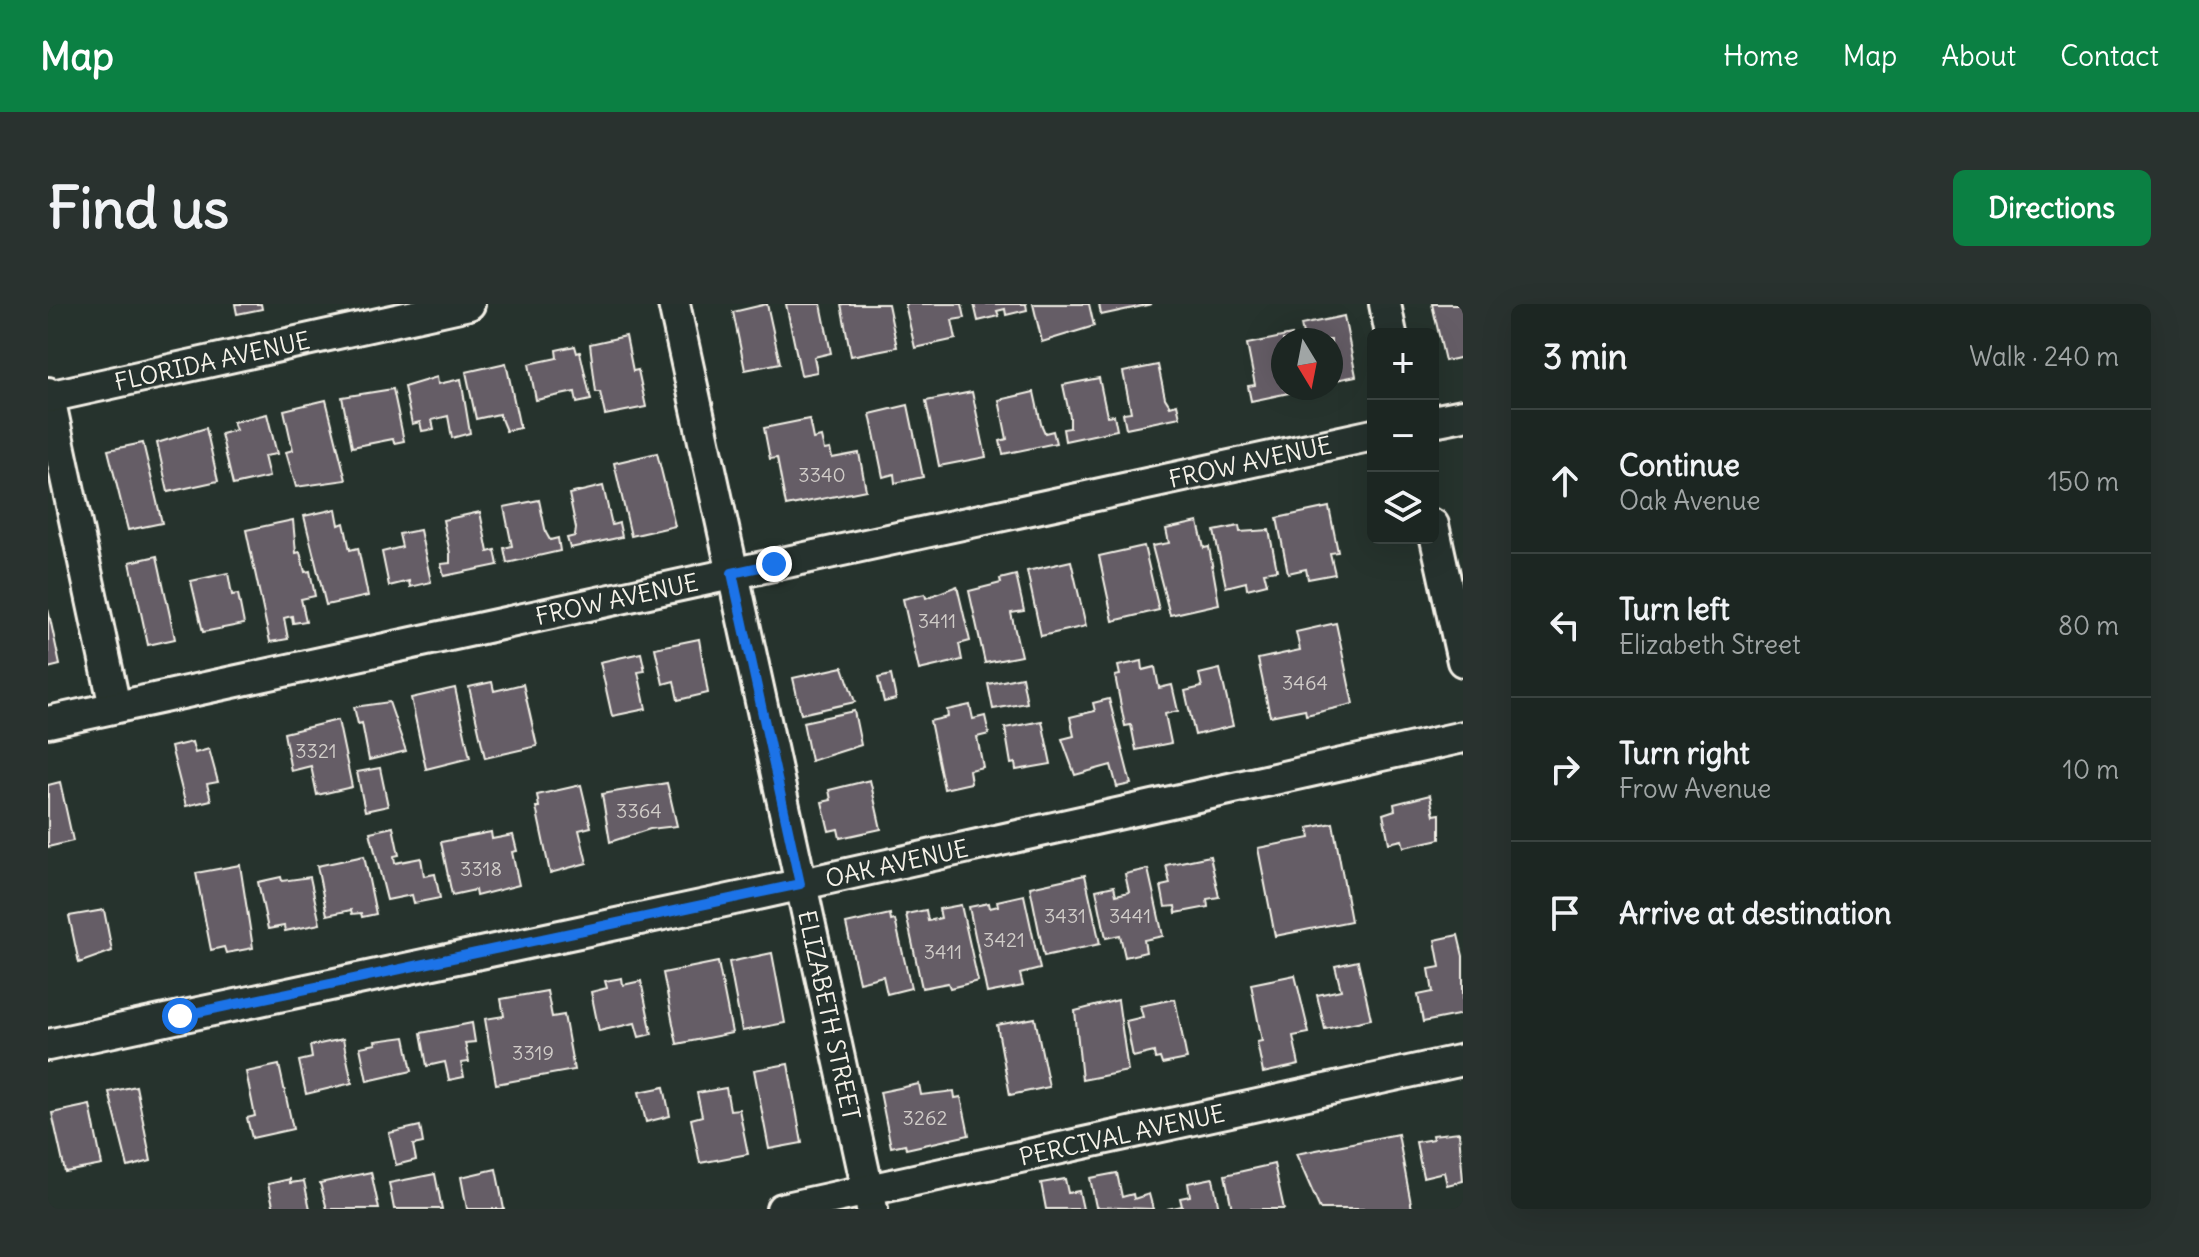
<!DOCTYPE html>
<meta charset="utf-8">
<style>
body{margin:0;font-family:Delius,sans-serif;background:#29322f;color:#f1f3f6}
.controls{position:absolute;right:24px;top:24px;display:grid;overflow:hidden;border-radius:12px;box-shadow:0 8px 32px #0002}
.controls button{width:72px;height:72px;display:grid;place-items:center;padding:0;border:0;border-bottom:2px solid #3a4340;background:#1c2622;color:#f1f3f6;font:40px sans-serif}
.compass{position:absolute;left:1223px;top:24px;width:72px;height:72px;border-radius:50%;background:#1c2622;box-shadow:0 8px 32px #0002;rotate:170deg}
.stop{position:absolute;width:24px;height:24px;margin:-18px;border:6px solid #1a73e8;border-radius:50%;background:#fff}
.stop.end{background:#1a73e8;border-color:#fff;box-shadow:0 2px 8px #0008}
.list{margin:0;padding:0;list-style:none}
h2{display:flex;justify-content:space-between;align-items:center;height:104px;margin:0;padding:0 32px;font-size:34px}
h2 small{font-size:26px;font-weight:400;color:#a0a5a5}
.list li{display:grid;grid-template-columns:52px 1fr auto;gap:24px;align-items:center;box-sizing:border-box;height:144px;padding:0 32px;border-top:2px solid #3a4340}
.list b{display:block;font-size:30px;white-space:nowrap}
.list p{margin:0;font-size:26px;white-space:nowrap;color:#a0a5a5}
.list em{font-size:26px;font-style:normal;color:#a0a5a5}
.icon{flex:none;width:44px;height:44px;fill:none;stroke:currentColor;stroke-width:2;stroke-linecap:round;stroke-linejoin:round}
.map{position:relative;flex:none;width:1415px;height:905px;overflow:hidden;border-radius:12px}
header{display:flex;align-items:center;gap:48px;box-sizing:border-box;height:112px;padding:0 40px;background:#0b8043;color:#fff}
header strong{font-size:38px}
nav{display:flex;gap:44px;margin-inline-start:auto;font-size:28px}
.intro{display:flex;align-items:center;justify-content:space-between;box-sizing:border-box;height:192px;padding:0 48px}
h1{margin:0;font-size:56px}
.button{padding:20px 36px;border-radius:12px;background:#0b8043;color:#fff;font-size:28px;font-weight:700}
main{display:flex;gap:48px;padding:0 48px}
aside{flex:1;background:#1c2622;border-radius:12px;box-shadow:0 8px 32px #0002}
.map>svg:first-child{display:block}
.building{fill:#655d66;stroke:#f4f1e8;stroke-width:2}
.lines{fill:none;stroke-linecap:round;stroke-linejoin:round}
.minor-casing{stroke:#f4f1e8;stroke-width:36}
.minor{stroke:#26332d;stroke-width:30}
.route{stroke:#1a73e8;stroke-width:10}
.labels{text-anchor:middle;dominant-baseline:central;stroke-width:8;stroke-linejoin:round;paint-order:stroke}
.number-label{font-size:20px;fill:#d0ccc8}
.street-label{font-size:24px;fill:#f4f1e8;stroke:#26332d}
</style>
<header>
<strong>Map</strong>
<nav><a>Home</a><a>Map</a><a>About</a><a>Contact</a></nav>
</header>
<div class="intro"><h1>Find us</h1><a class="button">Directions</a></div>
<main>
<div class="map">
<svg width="1415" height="905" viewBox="0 0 1415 905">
<rect width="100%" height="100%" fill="#26332d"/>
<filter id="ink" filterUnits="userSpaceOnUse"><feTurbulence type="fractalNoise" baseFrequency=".0125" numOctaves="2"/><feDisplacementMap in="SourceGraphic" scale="16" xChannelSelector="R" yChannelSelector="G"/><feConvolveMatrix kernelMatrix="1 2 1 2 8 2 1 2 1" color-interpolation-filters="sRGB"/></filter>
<g filter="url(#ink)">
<!-- building -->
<g class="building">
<path d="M187,0h26l1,5 -25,5z"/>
<path d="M719,0l13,59 -35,7 -12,-58z"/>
<path d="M738,0h35l10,49 -17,4 3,15 -16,3z"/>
<path d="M793,0h47l9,43 -46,9z"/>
<path d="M857,0h57l3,14 -13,2 4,19 -41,9z"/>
<path d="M926,0h52l1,6 -21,5 -1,-6 -8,2 2,5 -21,5z"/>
<path d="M985,0h56l5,22 -52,16z"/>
<path d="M1051,0h53l-51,11z"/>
<path d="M1384,0h31v53l-18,4z"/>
<path d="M1296,12l12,60 -25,5v-41h-27l-3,-15z"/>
<path d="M1244,31l1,5h-10v48l20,2 -52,11 -3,-15 7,-1 -8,-41z"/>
<path d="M578,32l7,35 5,-1 8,37 -41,8 -5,-23h-4l-6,-48z"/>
<path d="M527,42l2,7 3,-1 11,48 -14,3 -2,-11 -39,8 -7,-36 28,-6 -1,-8z"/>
<path d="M458,59l14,65 -14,3 -7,-17 -23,5 -10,-47z"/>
<path d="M1110,61l7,33 5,8 7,-2 3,13 -54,11 -3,-15 8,-1 -8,-40z"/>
<path d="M389,73l1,7 23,-5 9,54 -18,5 -4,-22 -16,4 2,9 -12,2 -2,-9 -8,2 -8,-37z"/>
<path d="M1051,74l8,38 7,-1 3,15 -52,11 -2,-12 7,-1v-11l-7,-32z"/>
<path d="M345,85l11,52 -10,2 -1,-4 -41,8 -10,-50z"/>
<path d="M924,88l14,65 -47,9 -13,-65z"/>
<path d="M986,88l7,32 4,9 8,-2 3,12 -53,11 -3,-13 7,-2 -8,-39z"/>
<path d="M278,96l20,80 -50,7 -10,-35 7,-2 -9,-40z"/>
<path d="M860,101l15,72 -28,6 -1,-9 -11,3 -13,-63z"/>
<path d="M219,110l10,40 -13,2 5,21 -36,8 -12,-51 15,-4 -3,-8z"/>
<path d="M761,115l4,20 8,-2 3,13 6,-1 2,9 27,-5 7,37 -80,16 -9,-48 -7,1 -6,-31z"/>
<path d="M158,124l12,53 -50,11 -11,-49z"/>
<path d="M95,139l19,80 -34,7 -20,-80z"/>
<path d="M609,149l18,73 -44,10 -17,-73z"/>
<path d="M555,182l9,39 7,-2 3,14 -52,11 -3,-10 8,-2 1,-8 -7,-34z"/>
<path d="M491,196l7,33 4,7 8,-2 2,13 -53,12 -3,-15 8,-2 -8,-39z"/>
<path d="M1281,203l9,45 -8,1 5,21 -27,5 -2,-10 -18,4 -11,-55z"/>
<path d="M288,205l3,16 5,-2 6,27 8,-2 10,48 -42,9 -22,-89z"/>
<path d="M432,208l8,40 7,-2 3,15 -54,11 -3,-12 9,-1v-10l-7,-33z"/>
<path d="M245,216l3,33 4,-1 5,20 5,-1 5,25 -14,3 5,22 -13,2 -1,-7 -8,2 4,21 -18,3 -24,-112z"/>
<path d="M1150,218l6,26 5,-1 10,57 -49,11 -18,-69 17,-3 -3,-14z"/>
<path d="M1191,222l1,6 29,-2 8,40 -13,2 3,12 -20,5 -1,-7 -20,5 -12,-56z"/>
<path d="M372,226l11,52 -21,5 -1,-6 -20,5 -7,-34 20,-5 -3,-13z"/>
<path d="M1096,242l15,64 -46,11 -14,-65z"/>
<path d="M109,252l18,83 -27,6 -18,-83z"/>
<path d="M1023,257l15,65 -45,10 -14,-65z"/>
<path d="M180,269l4,22 6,-1 6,30 -41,8 -12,-51z"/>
<path d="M968,271l8,36 -13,2 10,43 -36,7 -16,-72 32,-8 -1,-4z"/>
<path d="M909,282l13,55 -11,3 3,16 -43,10 -16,-71 22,-5 1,4z"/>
<path d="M0,305l12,56 -12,3z"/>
<path d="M1288,319l17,81 -47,11 -1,-6 -35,7 -12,-57 42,-9 -4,-18z"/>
<path d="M651,335l9,54 -30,7 -4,-19 -11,3 -8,-36z"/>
<path d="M593,349l4,18 -7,1 8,37 -34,7 -12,-54z"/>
<path d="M1094,357l1,9 12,-3 4,21 13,-3 6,26 -13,3 6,29 -35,7 -5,-25 -6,1 -10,-50 5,-1 -2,-9z"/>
<path d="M795,363l12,35 -54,12 -8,-36z"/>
<path d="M1172,365l13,57 -38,9 -10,-44 17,-4 -3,-13z"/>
<path d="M843,371l5,24 -12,3 -6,-24z"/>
<path d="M974,373l5,26 -34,6 -5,-25z"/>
<path d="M444,378l2,9 29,-7 14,62 -52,12 -16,-71z"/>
<path d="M407,384l15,70 -44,11 -15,-71z"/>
<path d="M1061,395l22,85 -14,3 -6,-22 -36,10 -13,-36 12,-3 -4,-19 25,-6 -2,-8z"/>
<path d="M341,398l17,49 -37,9 -7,-37 -4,1 -4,-17z"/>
<path d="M922,401l3,14 12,-3 4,18 -12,3 6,30 -14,3 2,13 -27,6 -14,-68 18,-4 -1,-7z"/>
<path d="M806,407l7,34 -50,16 -8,-39z"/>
<path d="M290,416l14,67 -35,8 -6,-29 -20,5 -7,-38z"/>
<path d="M994,417l9,43 -35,6 -1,-7 -4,1 -6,-36z"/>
<path d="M144,438l3,11 14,-4 9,33 -11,2 4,16 -25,6 -15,-59z"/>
<path d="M332,464l8,38 -23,5 -8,-39z"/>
<path d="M822,476l11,49 -41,9 -2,-9 -9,2 -7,-29 9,-2 -2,-10z"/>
<path d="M12,478l13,59 -25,6v-62z"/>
<path d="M619,479l10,43 -27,3 -40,13 -8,-48z"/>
<path d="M533,481l10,42 -12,3 8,33 -37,10 -14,-66h3l-2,-12z"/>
<path d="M1382,491l4,20 6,-1v25l-36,8 -2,-7 -13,3 -6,-29 12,-4 -1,-6z"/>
<path d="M1285,519l18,98 -76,15 -17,-88 52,-10 -2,-10z"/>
<path d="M345,523l6,28 -5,1 1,7 26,-5 3,18 11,-2 5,24 -26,5 -2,-8 -25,5 -17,-68z"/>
<path d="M443,528l1,7 21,-4 4,16 -5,1 7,33 -43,11 -1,-6 -23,5 -11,-53z"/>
<path d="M316,552l12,58 -14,3 -1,-4 -9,1 -1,-4 -24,5 -10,-49z"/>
<path d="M1162,552l9,41 -12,2 1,8 -32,6 -1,-7 -10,1 -4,-21 9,-2 -4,-19z"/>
<path d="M192,561l13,83 -27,5 -2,-6 -13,3 -15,-77z"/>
<path d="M1100,565l15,67 -19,4 2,12 -21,5 -5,-22 -14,3 -10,-48 18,-4 2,9 13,-3 -4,-18z"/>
<path d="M1037,571l15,69 -56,12 -14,-69z"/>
<path d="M233,573l1,4 28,-4 10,47 -35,7 -1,-5 -16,3 -10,-47z"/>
<path d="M976,591l16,74 -20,5 3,12 -36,7 -18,-86 20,-4 1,5 8,-2 -1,-5z"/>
<path d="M913,601l17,76 -28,7 -2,-5 -26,5 -16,-74 20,-4 2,11 13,-3 -2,-9z"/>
<path d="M56,606l8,41 -33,12 -10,-47z"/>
<path d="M842,610l1,7 4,-1 16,68 -24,6 -4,-18 -24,6 -13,-58z"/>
<path d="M1410,631l5,21v58l-40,8 -5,-27 15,-3 -4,-23 11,-2 -5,-27z"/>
<path d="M724,649l13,70 -43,8 -13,-69z"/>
<path d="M1310,657l13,58 -46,10 -8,-34 24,-5 -6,-24z"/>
<path d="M670,658l14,71 -55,11 -14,-71z"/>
<path d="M1247,671l14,58 -16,3 6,29 -36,8 -6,-31 5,-1 -11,-57z"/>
<path d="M574,674l1,7 18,-4 11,53 -13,3 -4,-14 -36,8 -8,-39 16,-4 -2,-7z"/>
<path d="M499,687l5,26 12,-2 10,55 -78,14 -11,-65 19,-3 -3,-17z"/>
<path d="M1127,695l12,60 -25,5 -2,-6 -5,1 -1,-7 -21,5 -7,-36 17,-4 -3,-11z"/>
<path d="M1070,696l10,71 -46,9 -7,-69z"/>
<path d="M987,714l14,69 -39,8 -13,-70z"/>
<path d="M424,719l3,19 -10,1 4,19 -8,1 3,14 -15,3 -4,-18 -18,4 -6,-33z"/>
<path d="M357,733l7,34 -45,10 -7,-34 16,-3 -1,-3z"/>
<path d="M295,735l9,44 -46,11 -7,-33 13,-3 -2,-12z"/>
<path d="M740,760l14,79 -33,6 -15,-79z"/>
<path d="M231,761l14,64 -41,9 -5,-20 8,-2 -9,-44z"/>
<path d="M871,780l2,11 33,-4 1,7 6,-1 8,38 -63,14 -1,-5 -14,3 -11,-55z"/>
<path d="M88,782l15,75 -23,6 -19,-75z"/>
<path d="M616,783l6,29 -24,6 -7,-30z"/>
<path d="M678,784l4,22 9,-1 9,45 -48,9 -9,-44 11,-3 -5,-23z"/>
<path d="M42,801l12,60 -37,7 -13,-59z"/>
<path d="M372,822l3,17 -10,2 3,15 -20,5 -7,-32z"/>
<path d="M1411,828l4,49 -16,4 -3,-13 -21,5 -7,-35 17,-3 -1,-4z"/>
<path d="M1350,830l14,75h-92l-24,-55z"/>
<path d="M1226,860l10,45h-52l-7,-34z"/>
<path d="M448,865l8,40h-37l-6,-32z"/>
<path d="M323,868l8,37h-52l-7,-26z"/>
<path d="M1069,869l5,24 11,-3 1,5 15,-5 4,15 -57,-2 -6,-29z"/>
<path d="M387,870l7,35h-48l-5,-26z"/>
<path d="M1165,874l6,31h-52l15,-3 -2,-8 10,-2 -2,-13z"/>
<path d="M242,875v4l14,-2 6,28h-36l-6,-25z"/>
<path d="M1017,875l3,14 11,-2 4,18h-37l-5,-26z"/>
</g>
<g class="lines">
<!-- minor casing -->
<g class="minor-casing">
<g id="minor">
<path id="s1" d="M626,0l198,905"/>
<path d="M1337,0l6,30"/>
<path d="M0,89l67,314"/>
<path id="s2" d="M0,93l421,-93"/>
<path d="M1385,117l30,-6"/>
<path d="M1385,221l30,136"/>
<path id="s3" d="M0,418l1325,-287"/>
<path id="s4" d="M0,741l714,-152 701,-156"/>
<path id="s5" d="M734,905l681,-149"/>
</g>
</g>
<!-- minor -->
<use href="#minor" class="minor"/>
</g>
</g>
<g class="lines" filter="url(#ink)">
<!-- route -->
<path class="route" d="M132,712l620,-132 -68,-311 42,-9"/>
</g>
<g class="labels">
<!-- number labels -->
<g class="number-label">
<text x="774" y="170">3340</text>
<text x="889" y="316">3411</text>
<text x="1257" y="378">3464</text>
<text x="268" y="446">3321</text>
<text x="591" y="506">3364</text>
<text x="433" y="564">3318</text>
<text x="1017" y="611">3431</text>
<text x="1082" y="611">3441</text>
<text x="956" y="635">3421</text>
<text x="895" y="647">3411</text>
<text x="485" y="748">3319</text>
<text x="877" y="813">3262</text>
</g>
<!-- street labels -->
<g class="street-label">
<text stroke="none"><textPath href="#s2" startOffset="168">FLORIDA AVENUE</textPath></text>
<text stroke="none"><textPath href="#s3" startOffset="1230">FROW AVENUE</textPath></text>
<text stroke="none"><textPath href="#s3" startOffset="582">FROW AVENUE</textPath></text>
<text stroke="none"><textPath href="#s4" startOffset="868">OAK AVENUE</textPath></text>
<text stroke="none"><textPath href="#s1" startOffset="728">ELIZABETH STREET</textPath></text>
<text stroke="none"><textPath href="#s5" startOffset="348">PERCIVAL AVENUE</textPath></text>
</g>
</g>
</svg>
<div class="controls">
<button>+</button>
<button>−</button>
<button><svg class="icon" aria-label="layers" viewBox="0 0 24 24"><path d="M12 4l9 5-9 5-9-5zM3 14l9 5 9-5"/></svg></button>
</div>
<svg class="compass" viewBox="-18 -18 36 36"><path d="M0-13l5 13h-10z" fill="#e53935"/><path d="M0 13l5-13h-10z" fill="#a0a5a5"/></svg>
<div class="stop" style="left:132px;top:712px"></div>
<div class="stop end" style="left:726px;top:260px"></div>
</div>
<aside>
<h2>3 min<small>Walk · 240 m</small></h2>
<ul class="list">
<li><svg class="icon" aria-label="ahead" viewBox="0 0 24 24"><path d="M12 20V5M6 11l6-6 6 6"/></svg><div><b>Continue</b><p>Oak Avenue</p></div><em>150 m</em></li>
<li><svg class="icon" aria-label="left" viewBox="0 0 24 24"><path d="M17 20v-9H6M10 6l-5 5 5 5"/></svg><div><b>Turn left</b><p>Elizabeth Street</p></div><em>80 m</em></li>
<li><svg class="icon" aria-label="right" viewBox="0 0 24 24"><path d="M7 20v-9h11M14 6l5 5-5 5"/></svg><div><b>Turn right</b><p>Frow Avenue</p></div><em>10 m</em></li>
<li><svg class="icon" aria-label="arrive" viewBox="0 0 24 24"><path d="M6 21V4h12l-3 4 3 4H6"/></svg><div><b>Arrive at destination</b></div></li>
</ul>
</aside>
</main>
